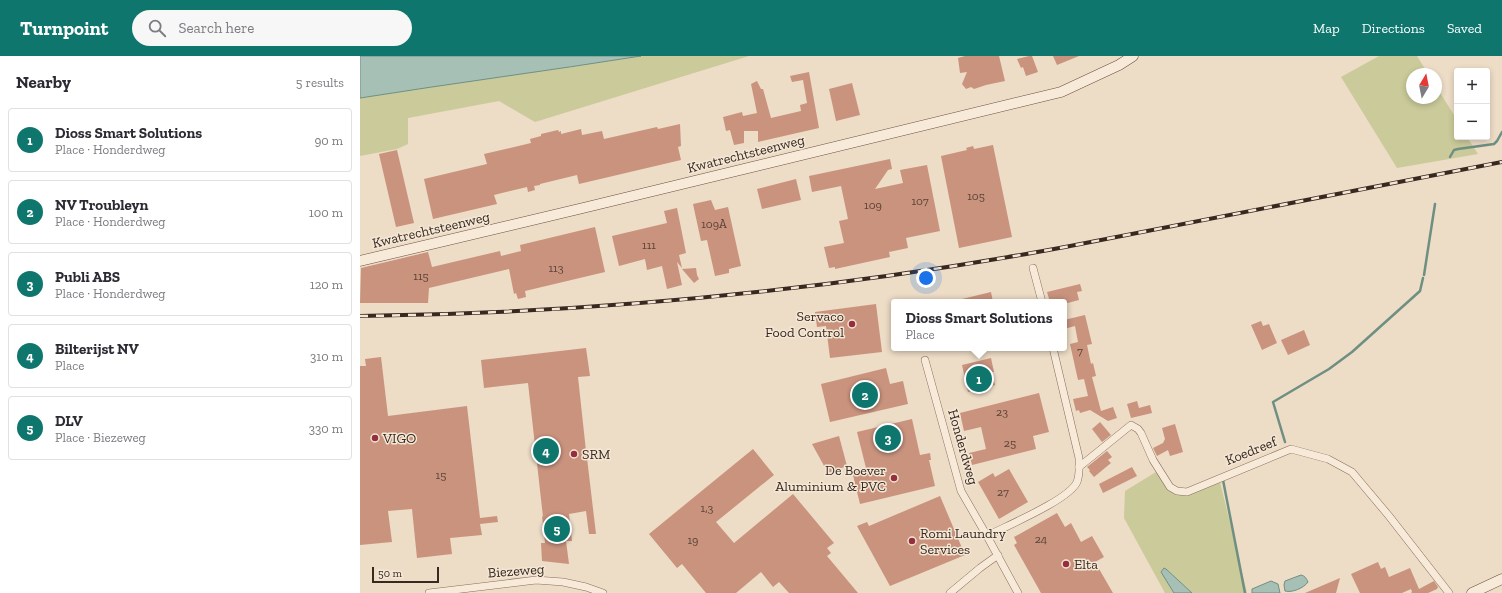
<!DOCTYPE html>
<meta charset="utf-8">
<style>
body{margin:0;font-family:"Zilla Slab",serif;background:#f7f7f7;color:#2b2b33}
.controls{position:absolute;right:12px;top:12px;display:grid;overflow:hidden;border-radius:4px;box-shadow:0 2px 6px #0003}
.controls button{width:36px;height:36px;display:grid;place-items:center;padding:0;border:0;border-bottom:1px solid #e1e1e2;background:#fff;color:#2b2b33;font:20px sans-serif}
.compass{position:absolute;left:1046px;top:12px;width:36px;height:36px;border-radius:50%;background:#fff;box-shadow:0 2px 6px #0003;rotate:10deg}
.scale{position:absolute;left:12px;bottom:10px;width:67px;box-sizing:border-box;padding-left:4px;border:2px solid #382820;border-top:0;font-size:11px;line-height:14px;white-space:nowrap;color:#382820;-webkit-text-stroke:3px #f4e7d5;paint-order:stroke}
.you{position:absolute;left:566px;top:222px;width:14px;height:14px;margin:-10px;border:3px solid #fff;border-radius:50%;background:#1a73e8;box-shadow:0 0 0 6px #1a73e833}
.badge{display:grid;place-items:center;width:26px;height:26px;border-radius:50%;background:#0f766e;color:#fff;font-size:13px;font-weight:700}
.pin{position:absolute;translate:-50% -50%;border:2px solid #fff;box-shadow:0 1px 4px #0006}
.popup{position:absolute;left:531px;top:243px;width:176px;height:52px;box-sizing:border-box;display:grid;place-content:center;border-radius:4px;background:#fff;filter:drop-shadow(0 1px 3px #0005);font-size:13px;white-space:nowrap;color:#7c7c81}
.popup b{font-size:15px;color:#2b2b33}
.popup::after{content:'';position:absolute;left:50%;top:100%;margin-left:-8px;border:8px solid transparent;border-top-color:#fff}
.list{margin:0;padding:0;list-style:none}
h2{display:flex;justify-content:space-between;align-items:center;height:52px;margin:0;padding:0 16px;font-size:17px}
h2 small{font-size:13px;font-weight:400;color:#7c7c81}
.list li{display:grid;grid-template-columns:26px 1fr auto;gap:12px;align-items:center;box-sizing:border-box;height:64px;margin:0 8px 8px;padding:0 8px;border:1px solid #e1e1e2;border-radius:4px}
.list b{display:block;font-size:15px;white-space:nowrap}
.list p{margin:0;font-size:13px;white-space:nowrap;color:#7c7c81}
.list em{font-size:13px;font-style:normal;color:#7c7c81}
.icon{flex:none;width:22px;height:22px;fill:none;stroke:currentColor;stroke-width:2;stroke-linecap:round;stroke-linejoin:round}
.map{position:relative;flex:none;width:1142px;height:537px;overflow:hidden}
header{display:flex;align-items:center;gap:24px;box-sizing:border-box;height:56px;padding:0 20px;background:#0f766e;color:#fff}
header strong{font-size:19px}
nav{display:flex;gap:22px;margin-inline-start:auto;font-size:14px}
.search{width:280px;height:36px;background:#f7f7f7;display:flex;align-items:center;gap:10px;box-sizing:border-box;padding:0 14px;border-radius:22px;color:#7c7c81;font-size:15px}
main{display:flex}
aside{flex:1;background:#fff}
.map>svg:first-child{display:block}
.green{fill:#caca9a}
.water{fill:#a7c0b6;stroke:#6e8f82}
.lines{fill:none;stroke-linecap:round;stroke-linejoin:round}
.stream{stroke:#6e8f82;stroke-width:2.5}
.building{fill:#c9937e}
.street-casing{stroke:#876e5c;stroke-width:8}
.secondary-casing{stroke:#694f40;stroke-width:11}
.street{stroke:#f8ead9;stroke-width:7}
.secondary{stroke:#f8ead9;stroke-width:10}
.rail-casing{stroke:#382820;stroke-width:4}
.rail{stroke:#f4e7d5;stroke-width:2.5;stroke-dasharray:8;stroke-linecap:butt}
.poi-dot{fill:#942f3d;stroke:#f4e7d5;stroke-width:1.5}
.labels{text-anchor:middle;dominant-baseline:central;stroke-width:3;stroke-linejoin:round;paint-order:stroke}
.number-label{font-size:12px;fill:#5c4338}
.street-label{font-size:14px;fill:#382820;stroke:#f4e7d5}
.poi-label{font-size:14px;fill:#382820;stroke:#f4e7d5;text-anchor:start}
</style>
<header>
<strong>Turnpoint</strong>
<div class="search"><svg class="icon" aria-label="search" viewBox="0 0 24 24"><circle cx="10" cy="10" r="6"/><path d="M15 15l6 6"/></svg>Search here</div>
<nav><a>Map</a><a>Directions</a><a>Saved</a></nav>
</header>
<main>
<aside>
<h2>Nearby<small>5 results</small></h2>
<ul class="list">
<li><span class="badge">1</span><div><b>Dioss Smart Solutions</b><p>Place · Honderdweg</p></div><em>90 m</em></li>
<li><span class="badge">2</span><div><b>NV Troubleyn</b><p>Place · Honderdweg</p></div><em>100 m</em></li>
<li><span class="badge">3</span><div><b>Publi ABS</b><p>Place · Honderdweg</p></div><em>120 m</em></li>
<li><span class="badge">4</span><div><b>Bilterijst NV</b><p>Place</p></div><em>310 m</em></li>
<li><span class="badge">5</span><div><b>DLV</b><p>Place · Biezeweg</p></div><em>330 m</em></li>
</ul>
</aside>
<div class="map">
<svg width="1142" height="537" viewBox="0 0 1142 537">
<rect width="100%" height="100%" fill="#eddcc6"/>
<!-- green -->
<g class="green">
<path d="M281,0h108l-214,66 -36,-21 -91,17v26l-11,5 -37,7v-58c94,-15 187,-27 281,-42z"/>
<path d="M1019,0h38l11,18h-16v24h24v-12l21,34v17h10l11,17 -81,14 -56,-91z"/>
<path d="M796,416l11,15 5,5 48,-10 27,111h-55l-26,-24 -2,-1 -3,4 13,21h-9l-41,-75 1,-27z"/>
</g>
<!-- water -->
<g class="water">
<path d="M0,0h281c-94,15 -187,27 -281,42z"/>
<path d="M804,512l2,1 26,24h-18l-13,-21z"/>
<path d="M941,519c4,1 5,3 7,7 -4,6 -16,11 -23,9l-1,-6 1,-4z"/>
<path d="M911,525l7,3 2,9h-28v-4z"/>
</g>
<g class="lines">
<!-- stream -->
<g class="stream">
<path d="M1090,101l4,-7 4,-1 36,-5 3,-3 5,-9"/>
<path d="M1064,219l11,-71"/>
<path d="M925,386l-12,-40 56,-33 23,-17 68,-61 3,-13"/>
<path d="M863,424l22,113"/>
</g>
</g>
<!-- building -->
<g class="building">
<path d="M605,0h34l6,25 -19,4 -12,4 -3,-2 -5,2 -4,-5 5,-12 -7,1 -2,-15z"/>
<path d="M669,0h3l6,16 -12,4 -3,-9 -2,1 -4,-9z"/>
<path d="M693,0h26l-22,9z"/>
<path d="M449,16l10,56 -61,14v-11h-14v12l-10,2 -4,-15 -4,1 -3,-14 19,-5 1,4 14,-3 -6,-29 6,-3 4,8h2l8,29 30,-7 -1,-6 7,-2 -4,-23 -11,2 -2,-6z"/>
<path d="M492,27l8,32 -24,6 -7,-32z"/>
<path d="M320,68l1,22 -3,1 3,13 -102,24 -2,-9 -37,9v1l-6,1 1,4 -7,2 -1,-5 -33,8 3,9 -64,15 -9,-40 63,-15 -3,-10 47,-11 -1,-4 11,-3v-2l17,-4 1,2 2,-1v3l20,-5 1,6 20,-4 2,8 53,-12 1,2z"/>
<path d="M633,89l19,92 -53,11 -18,-92 26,-6 -1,-2 7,-2 1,3z"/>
<path d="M37,94l17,73 -18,4 -17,-73z"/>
<path d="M530,103l2,10 -4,1 -13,19 28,-6 -3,-13 27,-5 13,66 -34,7 2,10 -19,4 1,5 -55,12v-2l-6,1 -5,-21 20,-4 -5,-22 9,-2 -7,-33 -29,6 -3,-16z"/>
<path d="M436,123l5,21 -39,9 -5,-20z"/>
<path d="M351,144l4,10 13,-3 13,59 -12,3v4l-14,3 -8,-36 -6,1 -8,-37z"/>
<path d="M317,152l9,45 -7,2 3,13 -5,-6 5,23 -15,4 -5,-23 -15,4 -2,-11 -26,7 -7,-30 55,-13 -3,-12z"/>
<path d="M235,171l10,45 -80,19 1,6 -8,2 -2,-6 -2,1 -5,-25 -80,19 -1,15h-68l1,-35 67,-16 4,15 68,-16 1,5 20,-5 -1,-6z"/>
<path d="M336,212l1,7 2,4 -5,4 -12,-14z"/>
<path d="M720,228l2,7 -5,1 2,8 -15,4v-2h-14l-3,-10z"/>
<path d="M631,236l2,10h-30l-1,-3z"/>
<path d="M516,248l6,48 -52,6 -4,-32 -9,1 -2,-15z"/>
<path d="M725,259l7,29 -5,1 4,19 2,-1 3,13 -4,1 9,34 12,-4 4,11 -9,3 -18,-11 -10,3 -1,-3 -3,1 -3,-12 15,-3 -4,-17 -6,1 -8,-36 8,-2 -3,-16 -11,3v-9z"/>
<path d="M901,265l2,5 6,-2 8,19 -15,7 -11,-25z"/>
<path d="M944,274l6,15 -22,10 -7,-15z"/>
<path d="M226,292l4,28 -12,1 8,74 4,-1 1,7 -4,1 9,76h-7l-3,-23 -17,3 3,27h-6l3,23 -27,-3 -1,-18h4l-3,-27 1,1 -15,-134 -44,5 -3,-28z"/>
<path d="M21,301l7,59 79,-10 13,112 17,-2 1,6 -18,2 2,11 -32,3 2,16 -35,4 -5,-49 -24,2 4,31 -32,3v-179h6l-1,-7z"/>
<path d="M631,302l3,14h-2l3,13 -27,7 -6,-27z"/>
<path d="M526,312l4,16 13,-3 5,23 -78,18 -9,-38z"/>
<path d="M679,337l10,39 -16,4 3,13 -64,16 -3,-12 17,-4 -5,-22 -17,4 -4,-18z"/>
<path d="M777,345l2,7 11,-3 2,8 -21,5 -4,-14z"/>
<path d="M552,363l8,36 10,-2 1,7h-2l6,26 -75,18 -8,-33 14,-3 -9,-36z"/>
<path d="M740,366l11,13 -9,7 -10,-13z"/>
<path d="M815,368l8,28 -13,4 -2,-6 -11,6 -4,-8 10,-5 2,-4 -3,-11z"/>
<path d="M479,380l8,30 -19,7 -16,-29z"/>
<path d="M393,393l21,26 -58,47 18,21 59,-49 41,49 -7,5 4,5 -4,3 31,37h-69l-10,-11 -6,5 -12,-15 -25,21h-30l-24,-29 -5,4 -28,-34z"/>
<path d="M747,395l5,6 -4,3 3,3 -17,14 -5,-6 1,-1 -3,-3z"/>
<path d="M772,411l5,9 -34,17 -4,-9z"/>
<path d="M649,413l19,33 -29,17 -21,-37 15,-9 2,4z"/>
<path d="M580,440l25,59 -75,31 -33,-60 10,-4 2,4z"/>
<path d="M697,457l8,14 6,-4 10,19 11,-6 12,21 -9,5 18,31h-72l-27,-48 3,-2 -3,-6z"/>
<path d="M1018,506l3,7 4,-2 4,10 21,-9 9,21 15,-8 4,6 -1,2 -9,4h-17l1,-1 -1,-3 -9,4h-42l-9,-19z"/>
<path d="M980,522l-4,15h-31z"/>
</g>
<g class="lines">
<!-- street casing -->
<g class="street-casing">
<g id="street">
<path d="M673,212l9,34"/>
<path d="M565,304l36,131 26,45"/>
<path d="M719,411l52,-42 7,4 3,4 12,27 17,27 7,4 10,1 104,-43 37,10 24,13 37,44 60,77"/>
<path d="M69,537l107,-13 27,2 23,5 17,6"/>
<path d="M590,537l30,-25 18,-13"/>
<path d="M658,537l-31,-57c19,-10 82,-36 90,-54 3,-7 2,-17 2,-24l-26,-110"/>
</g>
</g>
<!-- secondary casing -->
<g class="secondary-casing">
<g id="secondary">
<path d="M0,205l223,-53 478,-116 58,-27 14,-9"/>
<path d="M1112,537l30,-14"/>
</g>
</g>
<!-- street -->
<use href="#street" class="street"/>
<!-- secondary -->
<use href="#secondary" class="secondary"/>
<!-- rail casing -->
<g class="rail-casing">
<path id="rail" d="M0,260c237,-3 472,-26 705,-69l437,-85"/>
</g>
<!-- rail -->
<use href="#rail" class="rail"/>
</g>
<!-- markers -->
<g class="poi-dot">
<circle cx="492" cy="268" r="4"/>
<circle cx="15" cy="382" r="4"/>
<circle cx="214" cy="398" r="4"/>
<circle cx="534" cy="422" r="4"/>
<circle cx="552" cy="485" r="4"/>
<circle cx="706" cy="508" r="4"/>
</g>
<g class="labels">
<!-- number labels -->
<g class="number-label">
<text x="616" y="140">105</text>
<text x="560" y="145">107</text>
<text x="513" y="149">109</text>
<text x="354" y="168">109A</text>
<text x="289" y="189">111</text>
<text x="196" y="212">113</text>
<text x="61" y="220">115</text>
<text x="720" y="295">7</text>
<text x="642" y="356">23</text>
<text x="650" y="387">25</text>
<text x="81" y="419">15</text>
<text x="643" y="436">27</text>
<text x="347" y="452">1,3</text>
<text x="681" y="483">24</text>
<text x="333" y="484">19</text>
</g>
<!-- street labels -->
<g class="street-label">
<text transform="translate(386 98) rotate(-14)">Kwatrechtsteenweg</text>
<text transform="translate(71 174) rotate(-13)">Kwatrechtsteenweg</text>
<text transform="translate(603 391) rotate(74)">Honderdweg</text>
<text transform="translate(891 395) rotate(-22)">Koedreef</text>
<text transform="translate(156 515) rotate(-4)">Biezeweg</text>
</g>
<!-- poi labels -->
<g class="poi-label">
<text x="484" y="260" text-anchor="end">Servaco<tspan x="484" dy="16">Food Control</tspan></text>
<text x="23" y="382">VIGO</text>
<text x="222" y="398">SRM</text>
<text x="526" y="414" text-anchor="end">De Boever<tspan x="526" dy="16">Aluminium &amp; PVC</tspan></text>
<text x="560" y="477">Romi Laundry<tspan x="560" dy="16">Services</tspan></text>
<text x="714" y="508">Elta</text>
</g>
</g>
</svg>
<div class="controls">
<button>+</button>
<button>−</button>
</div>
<svg class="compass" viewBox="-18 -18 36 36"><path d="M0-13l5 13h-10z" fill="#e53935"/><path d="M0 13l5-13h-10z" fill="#7c7c81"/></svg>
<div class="scale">50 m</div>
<div class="you"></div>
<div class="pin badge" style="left:619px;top:323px">1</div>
<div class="popup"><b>Dioss Smart Solutions</b>Place</div>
<div class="pin badge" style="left:505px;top:339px">2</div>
<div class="pin badge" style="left:528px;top:382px">3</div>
<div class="pin badge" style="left:186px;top:395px">4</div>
<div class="pin badge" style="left:197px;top:473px">5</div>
</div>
</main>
